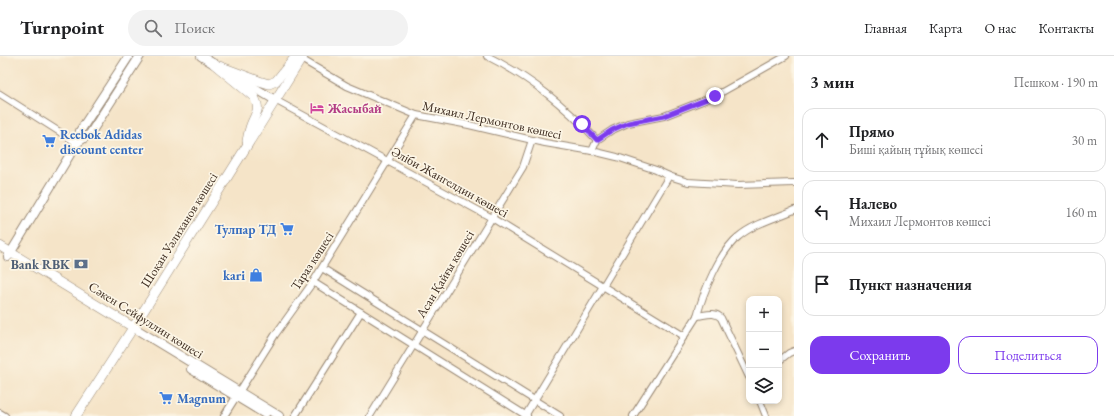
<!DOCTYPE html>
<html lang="ru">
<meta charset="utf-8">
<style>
body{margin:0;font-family:"EB Garamond",serif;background:#f2f2f2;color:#202124}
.controls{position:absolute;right:12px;bottom:12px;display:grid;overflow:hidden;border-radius:8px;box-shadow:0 2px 6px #0003}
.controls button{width:36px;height:36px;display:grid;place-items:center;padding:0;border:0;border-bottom:1px solid #e0e0e0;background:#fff;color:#202124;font:20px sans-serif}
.stop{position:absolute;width:12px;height:12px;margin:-9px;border:3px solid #7c3aed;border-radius:50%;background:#fff}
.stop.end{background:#7c3aed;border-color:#fff;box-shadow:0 1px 4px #0008}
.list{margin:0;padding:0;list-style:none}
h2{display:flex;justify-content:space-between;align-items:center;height:52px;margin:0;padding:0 16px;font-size:17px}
h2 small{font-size:13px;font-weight:400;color:#757577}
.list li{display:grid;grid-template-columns:26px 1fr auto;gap:12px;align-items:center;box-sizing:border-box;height:64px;margin:0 8px 8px;padding:0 8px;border:1px solid #e0e0e0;border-radius:12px}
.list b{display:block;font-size:15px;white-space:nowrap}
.list p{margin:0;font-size:13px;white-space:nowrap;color:#757577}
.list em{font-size:13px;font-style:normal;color:#757577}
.actions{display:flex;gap:8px;padding:12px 16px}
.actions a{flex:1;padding:9px 0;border:1px solid #7c3aed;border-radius:12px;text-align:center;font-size:14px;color:#7c3aed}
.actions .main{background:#7c3aed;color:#fff}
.icon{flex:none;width:22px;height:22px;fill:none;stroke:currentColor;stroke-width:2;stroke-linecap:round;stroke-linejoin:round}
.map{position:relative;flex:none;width:794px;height:360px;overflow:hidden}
header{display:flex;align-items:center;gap:24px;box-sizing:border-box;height:56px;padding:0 20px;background:#fff;border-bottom:1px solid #e0e0e0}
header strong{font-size:19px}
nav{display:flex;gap:22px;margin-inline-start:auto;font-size:14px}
.search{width:280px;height:36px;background:#f2f2f2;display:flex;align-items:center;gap:10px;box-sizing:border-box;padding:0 14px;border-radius:22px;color:#757577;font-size:15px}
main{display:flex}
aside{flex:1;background:#fff}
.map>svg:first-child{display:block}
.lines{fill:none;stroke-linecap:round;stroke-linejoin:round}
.minor-casing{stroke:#988773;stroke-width:8}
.tertiary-casing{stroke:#988773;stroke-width:10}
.secondary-casing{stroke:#988773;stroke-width:10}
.minor{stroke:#fff;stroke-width:6}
.tertiary{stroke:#fff;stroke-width:8}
.secondary{stroke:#fff;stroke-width:9}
.route{stroke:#7c3aed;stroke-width:5}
.labels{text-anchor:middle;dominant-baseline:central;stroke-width:3.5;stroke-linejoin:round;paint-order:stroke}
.hotel-label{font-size:13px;font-weight:bold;fill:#b23c85;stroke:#fcf5e5;text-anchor:start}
.street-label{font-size:13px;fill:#3b2a1e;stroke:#fcf5e5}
.shop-label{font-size:13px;font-weight:bold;fill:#366cbe;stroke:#fcf5e5;text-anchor:start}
.service-label{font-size:13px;font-weight:bold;fill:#4e5e75;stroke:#fcf5e5;text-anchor:end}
</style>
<header>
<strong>Turnpoint</strong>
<div class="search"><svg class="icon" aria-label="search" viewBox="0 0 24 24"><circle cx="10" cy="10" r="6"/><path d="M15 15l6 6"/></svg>Поиск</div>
<nav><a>Главная</a><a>Карта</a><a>О нас</a><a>Контакты</a></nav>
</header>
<main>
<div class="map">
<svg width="794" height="360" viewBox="0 0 794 360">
<rect width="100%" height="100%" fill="#fcf5e5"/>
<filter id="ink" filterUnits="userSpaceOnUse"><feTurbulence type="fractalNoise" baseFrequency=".025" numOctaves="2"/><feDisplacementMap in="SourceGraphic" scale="8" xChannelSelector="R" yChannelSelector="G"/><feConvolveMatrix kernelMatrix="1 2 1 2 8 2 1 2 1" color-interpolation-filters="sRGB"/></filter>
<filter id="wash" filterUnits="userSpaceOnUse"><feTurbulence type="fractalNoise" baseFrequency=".012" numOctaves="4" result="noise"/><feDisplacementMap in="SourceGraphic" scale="16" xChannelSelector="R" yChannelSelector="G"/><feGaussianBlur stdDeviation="0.9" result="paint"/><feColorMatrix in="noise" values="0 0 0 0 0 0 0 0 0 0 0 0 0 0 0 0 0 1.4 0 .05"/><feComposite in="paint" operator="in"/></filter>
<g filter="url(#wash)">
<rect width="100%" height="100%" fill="#f5e4c8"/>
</g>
<g filter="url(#ink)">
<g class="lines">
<!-- minor casing -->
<g class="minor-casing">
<g id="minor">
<path d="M487,0c44,22 77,49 110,84"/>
<path d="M301,3l46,27 69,29 53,10 76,18 47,8 5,-11 15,-10 16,-7 36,-7 51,-20 71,-40"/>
<path d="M0,38l77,49"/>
<path d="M275,44l217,118 192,118"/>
<path d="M592,95l25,6 39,13 13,6 19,6 50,3 56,-2"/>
<path d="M322,212l238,148"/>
<path d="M313,226l214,134"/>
<path d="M697,260c9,-1 18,-5 24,2l28,59"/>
<path d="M779,305l10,-8 5,-2"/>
<path d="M760,345l6,15"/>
<path d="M0,357l5,3"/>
<path d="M224,360l51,-81 38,-53 103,-167"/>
<path d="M295,360l66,-104"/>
<path d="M370,360l153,-249 9,-27"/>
<path d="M525,360l144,-240"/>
<path d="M633,360l64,-100c6,-23 23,-65 41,-79 15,-13 38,-19 56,-27"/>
</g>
</g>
<!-- tertiary casing -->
<g class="tertiary-casing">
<g id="tertiary">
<path d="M201,0l18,11"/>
<path d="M231,18l44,26"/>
<path d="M77,87l13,-9 50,-78"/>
<path d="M8,201l69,-114 3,-12 49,-75"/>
<path d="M136,273l143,87"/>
<path d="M191,313l74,45"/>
</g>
</g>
<!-- secondary casing -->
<g class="secondary-casing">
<g id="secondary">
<path d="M214,8l40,33c7,13 2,15 -3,28 -2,5 -3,11 -4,16"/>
<path d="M219,10l40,15 10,3 7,-3 20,-25"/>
<path d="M0,190l136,83"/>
<path d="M76,360l62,-96 165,-264"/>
</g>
</g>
<!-- minor -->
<use href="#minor" class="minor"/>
<!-- tertiary -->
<use href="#tertiary" class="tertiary"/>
<!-- secondary -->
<use href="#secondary" class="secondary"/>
</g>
</g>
<g class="lines" filter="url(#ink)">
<!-- route -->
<path class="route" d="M582,68l15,16 15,-10 16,-7 36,-7 51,-20"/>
</g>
<!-- icons -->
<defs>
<g id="hotel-bare" transform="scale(1.08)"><path d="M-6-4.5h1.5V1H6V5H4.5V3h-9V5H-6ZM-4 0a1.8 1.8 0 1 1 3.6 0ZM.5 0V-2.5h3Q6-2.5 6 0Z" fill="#d1479c" stroke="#fcf5e5" stroke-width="2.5" paint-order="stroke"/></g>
<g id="supermarket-bare" transform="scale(1.08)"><path d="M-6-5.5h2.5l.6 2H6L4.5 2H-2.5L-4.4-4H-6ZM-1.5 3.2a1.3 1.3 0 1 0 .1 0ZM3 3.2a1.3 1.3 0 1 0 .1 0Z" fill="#3f7fe0" stroke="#fcf5e5" stroke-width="2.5" paint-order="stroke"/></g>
<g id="bank-bare" transform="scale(1.08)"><path d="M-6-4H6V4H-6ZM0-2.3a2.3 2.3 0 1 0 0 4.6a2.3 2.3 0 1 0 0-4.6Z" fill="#5c6f8a" stroke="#fcf5e5" stroke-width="2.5" paint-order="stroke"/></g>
<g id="shop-bare" transform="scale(1.08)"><path d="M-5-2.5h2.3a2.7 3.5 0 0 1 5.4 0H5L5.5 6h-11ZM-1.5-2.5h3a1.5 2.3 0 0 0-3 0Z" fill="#3f7fe0" stroke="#fcf5e5" stroke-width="2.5" paint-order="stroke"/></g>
</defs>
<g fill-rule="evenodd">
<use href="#hotel-bare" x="317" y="52"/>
<use href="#supermarket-bare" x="49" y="85"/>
<use href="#supermarket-bare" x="287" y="173"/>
<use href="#bank-bare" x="81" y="208"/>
<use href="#shop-bare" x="256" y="219"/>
<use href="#supermarket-bare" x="166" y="342"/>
</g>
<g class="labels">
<!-- hotel labels -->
<g class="hotel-label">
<text x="328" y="52">Жасыбай</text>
</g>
<!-- street labels -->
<g class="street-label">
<text transform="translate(492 64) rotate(12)">Михаил Лермонтов көшесі</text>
<text transform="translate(450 126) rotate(29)">Әліби Жангелдин көшесі</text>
<text transform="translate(179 174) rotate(-58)">Шоқан Уәлиханов көшесі</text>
<text transform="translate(312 205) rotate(-57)">Тараз көшесі</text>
<text transform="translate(445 218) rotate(-59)">Асан Қайғы көшесі</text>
<text transform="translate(146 264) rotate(32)">Сәкен Сейфуллин көшесі</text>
</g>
<!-- shop labels -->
<g class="shop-label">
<text x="60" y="78">Reebok Adidas<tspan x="60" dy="15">discount center</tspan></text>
<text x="276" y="173" text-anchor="end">Тулпар ТД</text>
<text x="245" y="219" text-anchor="end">kari</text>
<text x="177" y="342">Magnum</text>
</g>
<!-- service labels -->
<g class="service-label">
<text x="70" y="208">Bank RBK</text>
</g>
</g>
</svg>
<div class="controls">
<button>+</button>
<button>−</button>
<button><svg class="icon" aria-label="layers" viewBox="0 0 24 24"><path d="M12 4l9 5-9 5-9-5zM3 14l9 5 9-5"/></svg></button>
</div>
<div class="stop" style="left:582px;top:68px"></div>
<div class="stop end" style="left:715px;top:40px"></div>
</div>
<aside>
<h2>3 мин<small>Пешком · 190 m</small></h2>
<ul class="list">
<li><svg class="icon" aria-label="ahead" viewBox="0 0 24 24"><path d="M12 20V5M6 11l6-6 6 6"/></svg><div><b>Прямо</b><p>Биші қайың тұйық көшесі</p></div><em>30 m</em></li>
<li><svg class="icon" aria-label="left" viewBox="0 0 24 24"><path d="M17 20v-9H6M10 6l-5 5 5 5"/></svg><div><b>Налево</b><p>Михаил Лермонтов көшесі</p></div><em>160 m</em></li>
<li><svg class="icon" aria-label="arrive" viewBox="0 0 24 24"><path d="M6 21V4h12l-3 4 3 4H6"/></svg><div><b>Пункт назначения</b></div></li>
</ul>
<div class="actions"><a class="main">Сохранить</a><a>Поделиться</a></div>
</aside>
</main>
